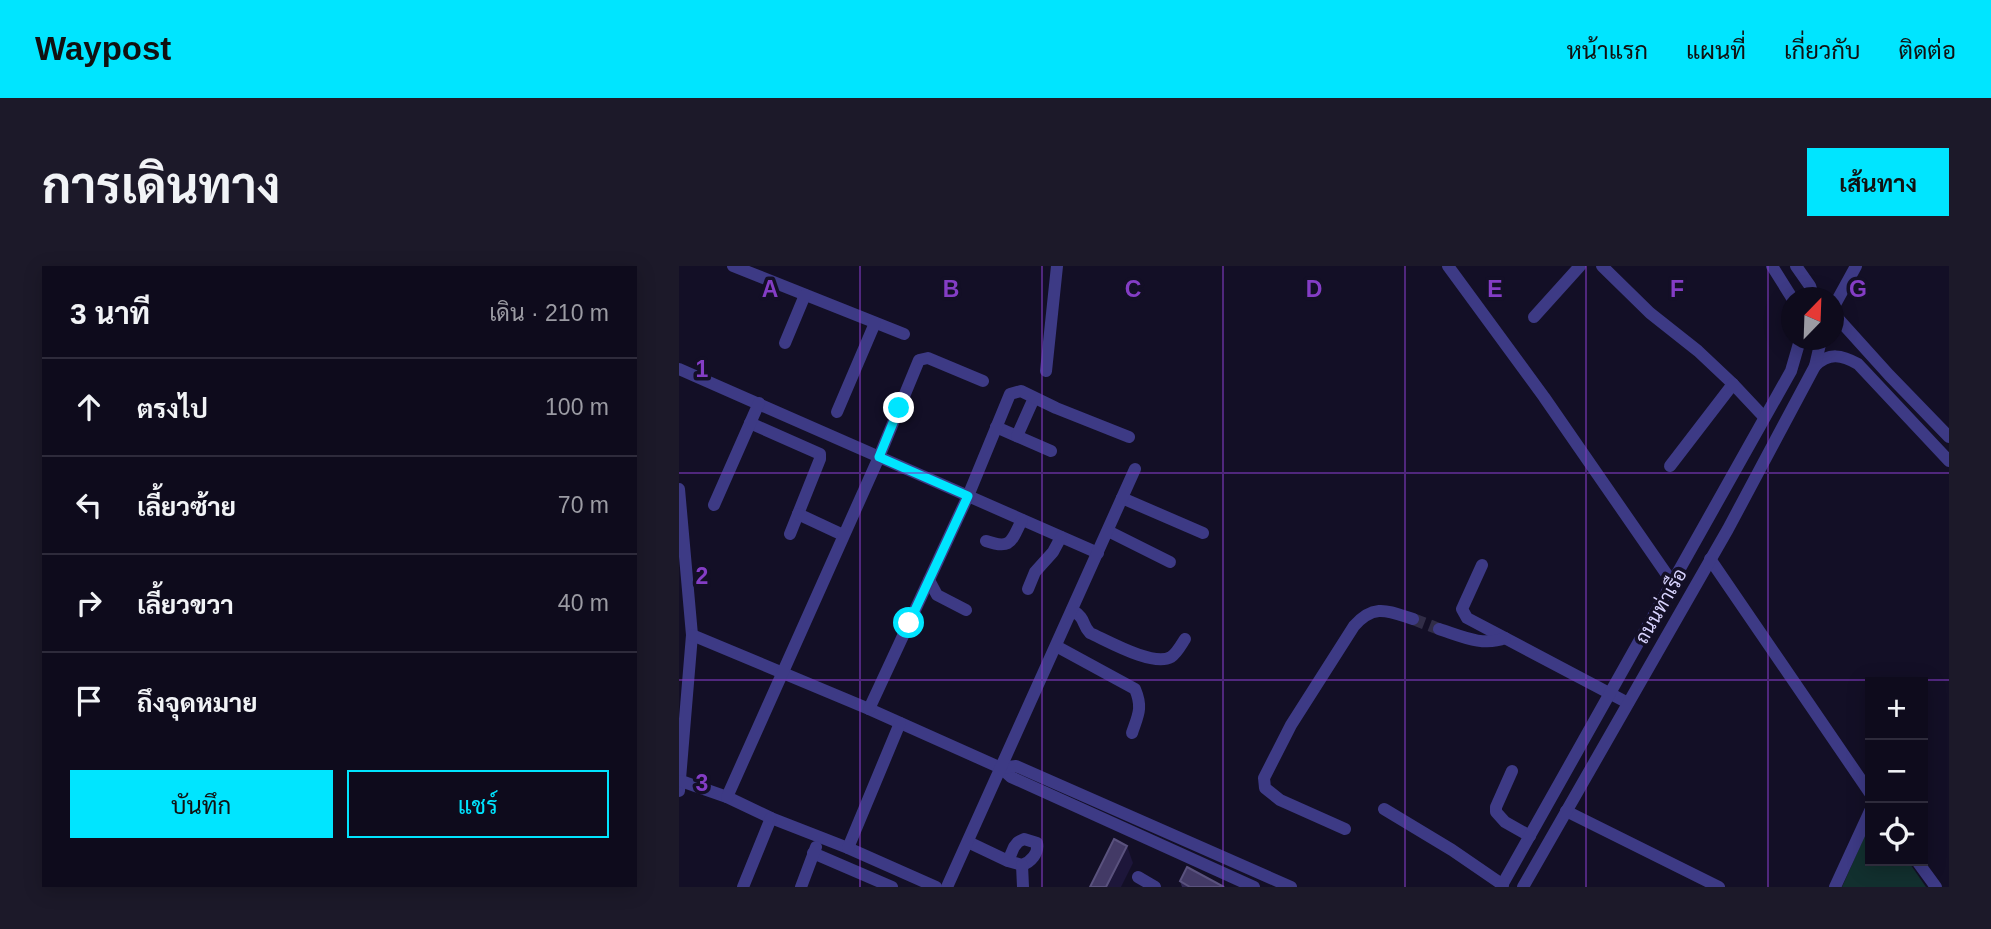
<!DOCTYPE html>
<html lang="th">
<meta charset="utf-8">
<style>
body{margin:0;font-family:Arial,Sarabun,sans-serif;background:#1c1929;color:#f1f3f6}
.controls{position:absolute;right:21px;bottom:21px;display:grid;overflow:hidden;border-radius:0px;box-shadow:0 4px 18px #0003}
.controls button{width:63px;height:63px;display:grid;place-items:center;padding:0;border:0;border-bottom:2px solid #2e2b3b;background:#0e0b1c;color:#f1f3f6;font:35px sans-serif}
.compass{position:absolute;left:1102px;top:21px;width:63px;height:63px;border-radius:50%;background:#0e0b1c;box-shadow:0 4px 18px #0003;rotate:23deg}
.stop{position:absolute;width:21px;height:21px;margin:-16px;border:5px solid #00e5ff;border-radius:50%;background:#fff}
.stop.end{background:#00e5ff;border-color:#fff;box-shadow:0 2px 7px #0008}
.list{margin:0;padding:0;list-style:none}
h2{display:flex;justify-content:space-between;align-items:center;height:91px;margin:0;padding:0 28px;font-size:30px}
h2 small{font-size:23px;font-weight:400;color:#9b9ba3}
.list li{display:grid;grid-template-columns:46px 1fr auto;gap:21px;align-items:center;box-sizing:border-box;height:98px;padding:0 28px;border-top:2px solid #2e2b3b}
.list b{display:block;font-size:26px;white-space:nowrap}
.list em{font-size:23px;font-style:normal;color:#9b9ba3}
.actions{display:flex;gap:14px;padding:21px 28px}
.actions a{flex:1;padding:16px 0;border:2px solid #00e5ff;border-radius:0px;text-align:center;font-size:24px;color:#00e5ff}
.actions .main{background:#00e5ff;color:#111}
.icon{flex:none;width:38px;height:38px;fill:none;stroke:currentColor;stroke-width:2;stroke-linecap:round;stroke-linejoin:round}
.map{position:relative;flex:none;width:1270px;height:621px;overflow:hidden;border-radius:0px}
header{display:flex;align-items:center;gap:42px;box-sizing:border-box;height:98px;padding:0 35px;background:#00e5ff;color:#111}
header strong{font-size:33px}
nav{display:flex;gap:38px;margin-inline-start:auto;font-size:24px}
.intro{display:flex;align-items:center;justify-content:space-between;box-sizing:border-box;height:168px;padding:0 42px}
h1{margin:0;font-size:49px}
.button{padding:18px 32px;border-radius:0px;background:#00e5ff;color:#111;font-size:24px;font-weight:700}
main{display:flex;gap:42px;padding:0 42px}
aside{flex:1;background:#0e0b1c;border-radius:0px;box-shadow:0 4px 18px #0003}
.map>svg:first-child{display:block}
.park{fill:#12302f}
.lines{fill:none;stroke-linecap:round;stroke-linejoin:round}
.minor-tunnel{stroke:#312d47;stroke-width:12;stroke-dasharray:12 6;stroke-linecap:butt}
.minor{stroke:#3d3a85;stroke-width:12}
.wall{fill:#312854}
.shaded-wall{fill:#1d163a}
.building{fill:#433a66;stroke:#5a527e;stroke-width:2}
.route{stroke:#00e5ff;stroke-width:9}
.grid{fill:none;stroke:#843dc5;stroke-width:2;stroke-opacity:0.55}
.labels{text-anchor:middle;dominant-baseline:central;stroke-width:7;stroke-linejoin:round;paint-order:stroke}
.street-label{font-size:19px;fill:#d9d4ff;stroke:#130f26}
.grid-label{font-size:23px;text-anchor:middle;font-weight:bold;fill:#843dc5;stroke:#130f26;stroke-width:7;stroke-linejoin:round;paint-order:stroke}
</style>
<header>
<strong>Waypost</strong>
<nav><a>หน้าแรก</a><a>แผนที่</a><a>เกี่ยวกับ</a><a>ติดต่อ</a></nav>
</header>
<div class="intro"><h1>การเดินทาง</h1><a class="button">เส้นทาง</a></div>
<main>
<aside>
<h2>3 นาที<small>เดิน · 210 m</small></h2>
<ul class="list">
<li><svg class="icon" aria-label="ahead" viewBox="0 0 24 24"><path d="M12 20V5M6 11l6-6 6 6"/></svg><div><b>ตรงไป</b></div><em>100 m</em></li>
<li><svg class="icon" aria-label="left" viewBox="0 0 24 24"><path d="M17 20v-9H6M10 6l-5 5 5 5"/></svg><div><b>เลี้ยวซ้าย</b></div><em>70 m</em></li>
<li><svg class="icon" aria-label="right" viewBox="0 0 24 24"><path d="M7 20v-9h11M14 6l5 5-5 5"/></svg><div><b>เลี้ยวขวา</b></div><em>40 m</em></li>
<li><svg class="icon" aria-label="arrive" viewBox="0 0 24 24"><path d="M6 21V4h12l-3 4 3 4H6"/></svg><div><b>ถึงจุดหมาย</b></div></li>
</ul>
<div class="actions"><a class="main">บันทึก</a><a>แชร์</a></div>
</aside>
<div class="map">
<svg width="1270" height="621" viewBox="0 0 1270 621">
<rect width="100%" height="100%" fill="#130f26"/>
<!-- park -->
<path class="park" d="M1191,558v37h38l18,26h-84z"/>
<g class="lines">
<!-- minor-tunnel -->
<path class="minor-tunnel" d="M734,353l26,10"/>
<!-- minor -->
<g class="minor">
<path d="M54,0l171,68"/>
<path d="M769,0l96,131 128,185"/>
<path d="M923,0l48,47 48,38 35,33"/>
<path d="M1093,0l20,32"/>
<path d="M1117,0l14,20 4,12"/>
<path d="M1154,42l23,-42"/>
<path d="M1154,47l56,62 60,62"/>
<path d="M855,51l46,-51"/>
<path d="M106,77l20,-48"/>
<path d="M1136,100c14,-14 27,-11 43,-2l91,97"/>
<path d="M0,103l419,184"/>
<path d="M367,105l11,-105"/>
<path d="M158,146l38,-89"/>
<path d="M71,157l70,31v5l-30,75"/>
<path d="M317,161l55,24"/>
<path d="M338,170l17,-38"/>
<path d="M991,200l63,-82 31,33"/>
<path d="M0,223l13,146 -13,156"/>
<path d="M443,232l81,35"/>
<path d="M35,239l45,-102"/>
<path d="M119,248l45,21"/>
<path d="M429,265l62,31"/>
<path d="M307,275c26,9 25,0 36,-21"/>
<path d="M1031,293l160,234"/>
<path d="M803,299l-20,44 5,9 161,85"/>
<path d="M250,314l8,15 29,15"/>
<path d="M349,323l7,-17 18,-20 8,-15"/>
<path d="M393,344c15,9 9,14 18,23 18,8 63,34 81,24 6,-4 10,-12 14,-18"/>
<path d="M760,363c22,7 44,18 66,9"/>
<path d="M13,369l177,74 132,59 10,9 243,110"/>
<path d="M377,380l79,43c8,19 3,26 -3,44"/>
<path d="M190,443l99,-213 42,-102 11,-3 35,17 73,29"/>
<path d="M322,502l15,-2 275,121"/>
<path d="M833,505l-16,36v5l9,10 25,14"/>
<path d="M2,515l46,16 44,21 77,30 88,39"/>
<path d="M48,531l152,-340 40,-97 9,-2 55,23"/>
<path d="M705,543l68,41 51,35"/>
<path d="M887,545l153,76"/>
<path d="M666,563l-65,-29 -15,-12 -1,-10 27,-53 63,-99c20,-23 34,-15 59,-7"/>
<path d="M289,576l40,19 14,4c9,-3 17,-12 15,-22l-13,-4 -6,3 -4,5 -6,14"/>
<path d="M169,582l52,-125"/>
<path d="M134,587l79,34"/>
<path d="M1238,595l19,26"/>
<path d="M343,599l1,22"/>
<path d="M459,611l17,10"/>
<path d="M64,621l28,-69"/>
<path d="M122,621l15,-40"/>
<path d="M268,621l188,-418"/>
<path d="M822,621l290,-516 9,-31"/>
<path d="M844,621l205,-358 87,-163 6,-26"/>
<path d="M1156,621l35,-76"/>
</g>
</g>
<!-- wall -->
<path class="wall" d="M501,615l44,6h-42z"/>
<!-- shaded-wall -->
<path class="shaded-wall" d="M448,580l6,17 -12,24h-15z"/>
<!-- building -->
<g class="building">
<path d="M435,573l13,7 -21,41h-16z"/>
<path d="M508,601l37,20h-34l-10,-6z"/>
</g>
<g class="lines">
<!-- route -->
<path class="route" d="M220,142l-20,49 89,39 -59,127"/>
</g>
<!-- grid -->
<path class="grid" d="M181,0v621M363,0v621M544,0v621M726,0v621M907,0v621M1089,0v621M0,207h1270M0,414h1270"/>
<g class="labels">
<!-- street labels -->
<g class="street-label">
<text transform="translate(982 340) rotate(-60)">ถนนท่าเรือ</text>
</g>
</g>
<g class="grid-label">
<text x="91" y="31">A</text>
<text x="272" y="31">B</text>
<text x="454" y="31">C</text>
<text x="635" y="31">D</text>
<text x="816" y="31">E</text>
<text x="998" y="31">F</text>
<text x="1179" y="31">G</text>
<text x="23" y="111">1</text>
<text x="23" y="318">2</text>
<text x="23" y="525">3</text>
</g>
</svg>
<div class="controls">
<button>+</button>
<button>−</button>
<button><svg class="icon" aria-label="locate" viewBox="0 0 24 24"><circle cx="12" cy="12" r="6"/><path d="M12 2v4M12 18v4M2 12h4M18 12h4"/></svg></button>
</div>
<svg class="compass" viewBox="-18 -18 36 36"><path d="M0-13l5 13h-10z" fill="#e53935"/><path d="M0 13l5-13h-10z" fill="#9b9ba3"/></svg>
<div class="stop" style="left:230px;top:357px"></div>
<div class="stop end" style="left:220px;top:142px"></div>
</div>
</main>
